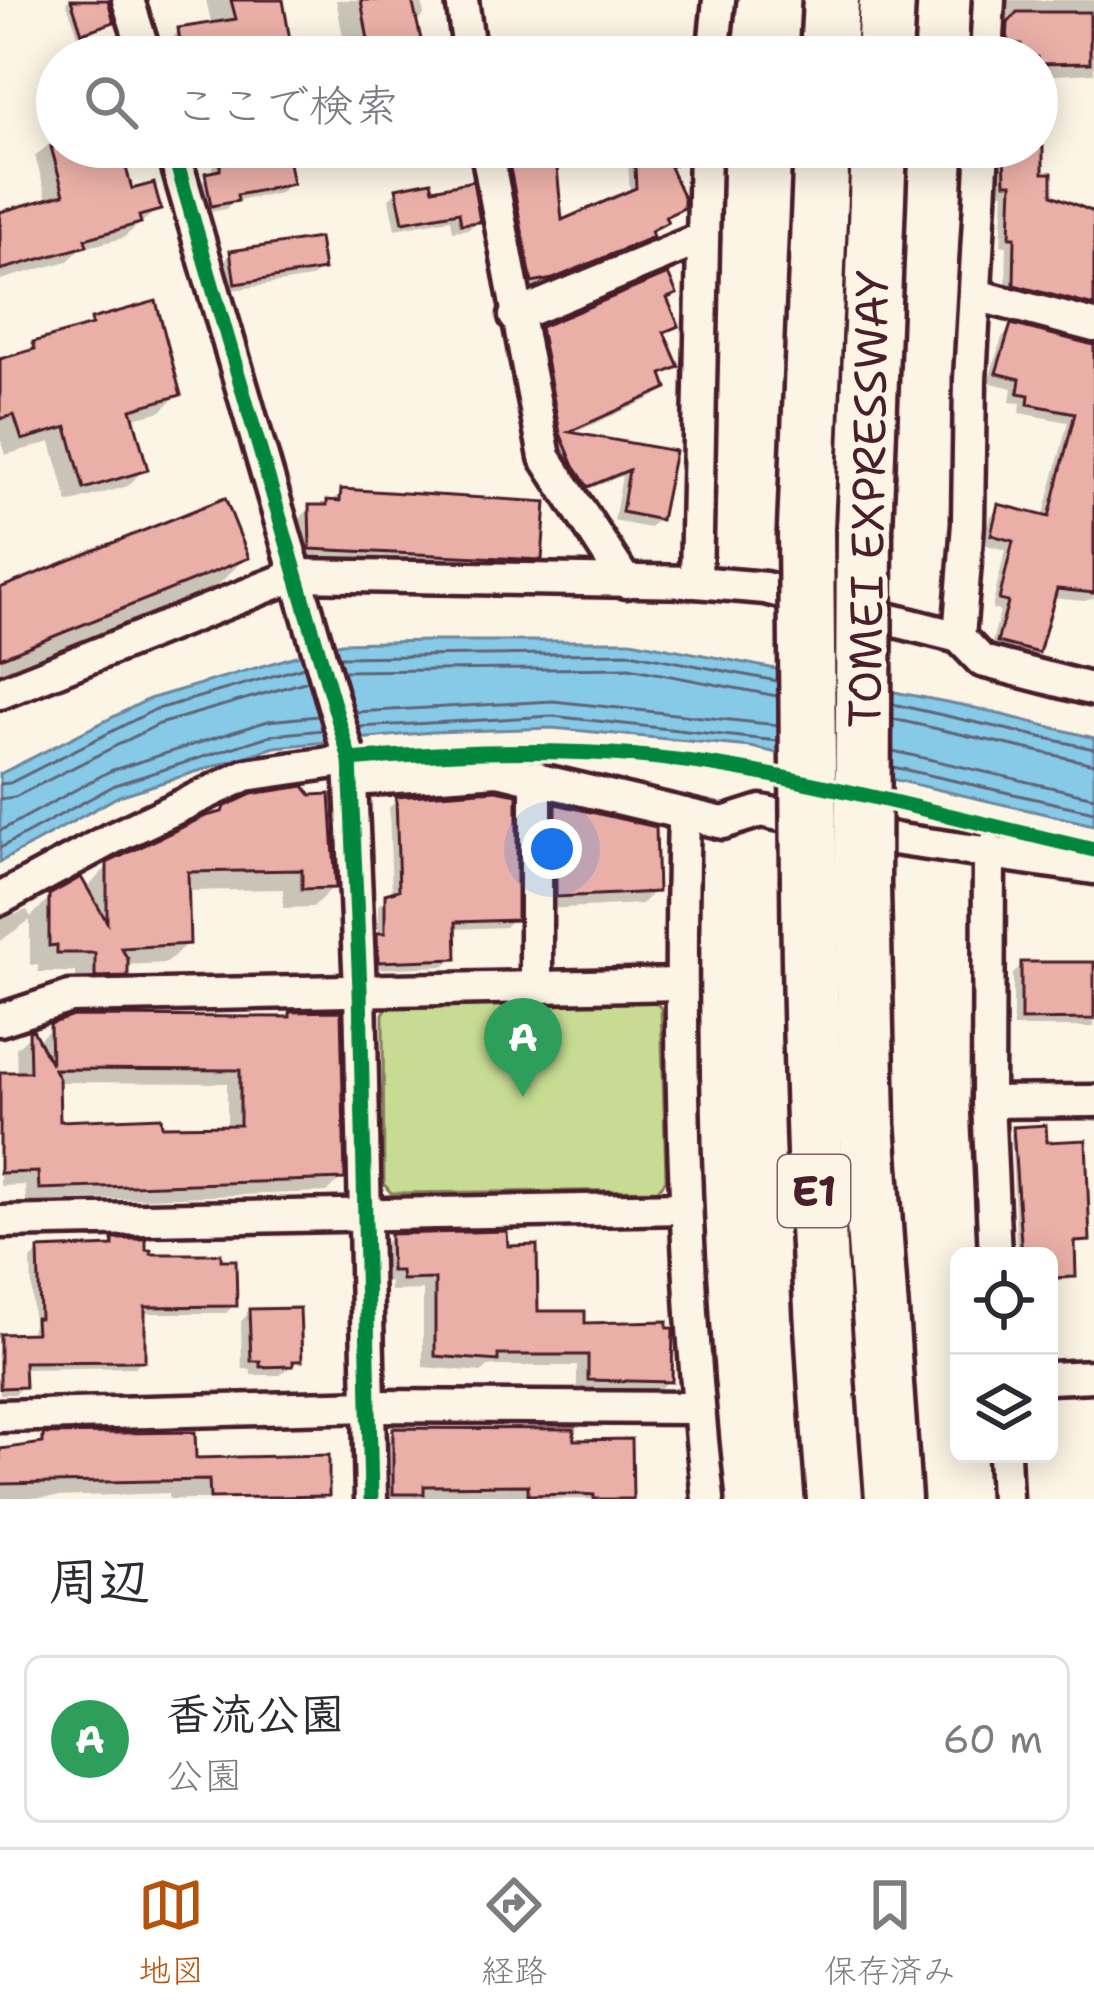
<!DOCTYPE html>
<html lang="ja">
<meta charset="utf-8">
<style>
body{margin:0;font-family:"Shantell Sans","Klee One",sans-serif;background:#f7f7f7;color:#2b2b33}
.controls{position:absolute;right:36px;bottom:36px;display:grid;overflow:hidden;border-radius:18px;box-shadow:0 6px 30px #0003}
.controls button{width:108px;height:108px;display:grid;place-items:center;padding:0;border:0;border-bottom:3px solid #e1e1e2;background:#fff;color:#2b2b33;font:60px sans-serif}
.you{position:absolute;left:552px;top:849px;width:42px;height:42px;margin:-30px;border:9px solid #fff;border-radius:50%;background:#1a73e8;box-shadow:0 0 0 18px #1a73e833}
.badge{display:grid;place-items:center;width:78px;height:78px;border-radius:50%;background:#b45309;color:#fff;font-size:39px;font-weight:700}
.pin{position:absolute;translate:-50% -99px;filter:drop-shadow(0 3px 6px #0008)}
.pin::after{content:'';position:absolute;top:63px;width:42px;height:36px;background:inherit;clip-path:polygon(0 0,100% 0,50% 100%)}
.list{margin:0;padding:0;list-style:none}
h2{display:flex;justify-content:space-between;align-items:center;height:156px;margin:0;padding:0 48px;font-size:51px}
h2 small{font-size:39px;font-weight:400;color:#7c7c81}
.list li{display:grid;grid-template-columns:78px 1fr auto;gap:36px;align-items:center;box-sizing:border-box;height:168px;margin:0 24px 24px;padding:0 24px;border:3px solid #e1e1e2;border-radius:18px}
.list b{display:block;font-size:45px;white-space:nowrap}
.list p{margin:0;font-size:39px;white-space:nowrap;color:#7c7c81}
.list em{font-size:39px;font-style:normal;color:#7c7c81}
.icon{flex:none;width:66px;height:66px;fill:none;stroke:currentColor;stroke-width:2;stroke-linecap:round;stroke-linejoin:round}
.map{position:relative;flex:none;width:1094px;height:1499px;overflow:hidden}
.search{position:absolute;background:#fff;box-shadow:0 6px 30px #0003;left:36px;right:36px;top:36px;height:132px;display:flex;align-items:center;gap:30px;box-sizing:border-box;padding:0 42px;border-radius:66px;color:#7c7c81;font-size:45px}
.sheet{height:348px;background:#fff}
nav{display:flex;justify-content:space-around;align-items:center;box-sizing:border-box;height:168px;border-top:3px solid #e1e1e2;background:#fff;font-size:33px;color:#7c7c81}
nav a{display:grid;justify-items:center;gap:6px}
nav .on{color:#b45309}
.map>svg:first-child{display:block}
.green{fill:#c7dc92;stroke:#887e5e;stroke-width:3}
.water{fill:#86cae8;stroke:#6e869c;stroke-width:3}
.shadow{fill:#0003;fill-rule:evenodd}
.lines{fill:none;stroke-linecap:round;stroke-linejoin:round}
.shore{stroke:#626377;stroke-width:3}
.building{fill:#eab0a7;stroke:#4a1f2b;stroke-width:3;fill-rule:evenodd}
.minor-casing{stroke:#4a1f2b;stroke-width:39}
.motorway-casing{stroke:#4a1f2b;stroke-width:63}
.minor{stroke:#fcf5e5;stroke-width:30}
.motorway{stroke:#fcf5e5;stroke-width:54}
.motorway-bridge-casing{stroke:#4a1f2b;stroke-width:63;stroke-linecap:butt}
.motorway-bridge{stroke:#fcf5e5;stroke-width:54}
.cycleway-casing{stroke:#fcf5e5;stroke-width:22}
.cycleway{stroke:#00873e;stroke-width:15}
.labels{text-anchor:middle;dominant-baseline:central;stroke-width:10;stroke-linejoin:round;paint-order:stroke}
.shield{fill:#fcf5e5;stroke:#7f5f63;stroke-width:3}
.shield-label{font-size:42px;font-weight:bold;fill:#4a1f2b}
.street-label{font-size:45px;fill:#4a1f2b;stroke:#fcf5e5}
</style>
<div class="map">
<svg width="1094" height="1499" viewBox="0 0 1094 1499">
<rect width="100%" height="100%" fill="#fcf5e5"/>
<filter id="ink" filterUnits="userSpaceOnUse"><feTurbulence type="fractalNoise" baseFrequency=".00833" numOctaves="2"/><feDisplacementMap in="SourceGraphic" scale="24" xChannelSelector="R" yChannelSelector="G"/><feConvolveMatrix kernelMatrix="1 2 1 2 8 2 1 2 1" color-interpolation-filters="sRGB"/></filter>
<g filter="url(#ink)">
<!-- green -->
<path class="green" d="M653,1000l8,8 5,172 -8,10 -267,3 -7,-9 -1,-170 5,-8z"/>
<!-- water -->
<path class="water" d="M428,641h203l336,65 127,32v87l-343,-78 -199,-19 -120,4 -157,15 -156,49 -119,66v-88l149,-75 192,-56z"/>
<!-- shadow -->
<g class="shadow">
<path d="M104,0l7,21 -33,14 -12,-34z"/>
<path d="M206,0h76l8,57h-131l-1,-5 21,-21 33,-5z"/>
<path d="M336,0h86l2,15 -9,9 7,33h-67l-3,-11 -7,1z"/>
<path d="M996,0h98v73l-57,3v-19h-43z"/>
<path d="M1037,102l3,74 9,21 45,19v104l-88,-26 1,-48 -6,-1 3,-53h-7l-1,-45h41z"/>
<path d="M57,138v9h60l13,46 28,16 -35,29 -43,11 -12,12 -68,19v-63l48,-15 -13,-46z"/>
<path d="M271,147h12l6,36 -9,10 -47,8 -7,8 -23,4 -6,-28 15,-10 1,-9 10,-10z"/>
<path d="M496,147h56l7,78 71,-31 -3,-47h51v14l-8,8 11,37 -33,27 -6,11 -99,42 -18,3z"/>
<path d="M397,190l34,3 46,28 -8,8 -16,2 -2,-12 -56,10 -6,-30z"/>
<path d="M231,254l90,15 -10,9 -85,13 -4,-27z"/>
<path d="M673,293l-8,8 11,24 -14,11 13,31 -15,11 4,9 -10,10 -85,38 102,19 -12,64 -10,10 -35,-7 8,-45 -45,17 -25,-50 -20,-104 10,-10z"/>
<path d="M92,322l86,72 -17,17 -31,8 14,50 -16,17 -60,17 -17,-61 -46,13 -5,-19v-74l25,-8 10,-9 48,-14z"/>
<path d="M1012,328l82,19v251l-10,3 -33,-3 -14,54 -10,9 -37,-10 10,-40 -8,-2 13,-59 -22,-6 7,-27 9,-10 44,11 25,-96 -48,-9 1,-10 -11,-1 2,-14 -24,-6 14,-45z"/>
<path d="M342,492l197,66 -26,26 -228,-10v-40l25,-26h13z"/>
<path d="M245,558l-27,27 -218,87v-81z"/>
<path d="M398,799l116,119 -9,9 -52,2 1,29 -9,8 -74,3 -1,-25 8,-8v-31l14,-10 -3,-87z"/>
<path d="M556,807l99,84 -14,13 -97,5v-89z"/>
<path d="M220,816l113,71 -20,20 -30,1v-19l-97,2 1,52 -20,20 -42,2v10l-21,20 -28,1v-24h-38v-8l-8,1v-45l-30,21v-21l27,-10 4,7 19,-20 35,-7 23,-24z"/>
<path d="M1022,965h72v62h-81v-53z"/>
<path d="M291,1015l51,163 -15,14 -301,10 -1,-17 -25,1v-111h17l-1,-27 16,-15 4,9 16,-15 234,-7zM56,1082l171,1v45l-68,1 -102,-5z"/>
<path d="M1015,1130l30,15 42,95 -15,5v31l-3,4 -20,1v-25h-32l-6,-122z"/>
<path d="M391,1236l114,13 30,65 47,12 87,55 -13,12 -79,-2v-25h-89l-6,6 -59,-5v-77l-33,1v-9h-10l-1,-33z"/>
<path d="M114,1242l120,63 -8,8h-84v46l-7,8 -113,2v17l-7,8h-15v-57l29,-1 4,-12 -2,-65 8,-7 68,-3z"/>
<path d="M251,1312l48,48 -19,15h-29v-6h-9l-1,-48z"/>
<path d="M394,1431l177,13 59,55h-251v-54z"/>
<path d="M44,1437l149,24 133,34 -3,4h-154v-6l-169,6v-47l36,-6z"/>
</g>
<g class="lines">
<!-- shore -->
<g class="shore">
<path d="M339,657l291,-4 147,28"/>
<path d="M343,671l286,-3 148,28"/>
<path d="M893,704l201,45"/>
<path d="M355,712l198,-11 225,24"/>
<path d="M893,719l201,45"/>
<path d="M359,727l193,-11 226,25"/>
<path d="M893,751l201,46"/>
<path d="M893,767l201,45"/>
<path d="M0,784l10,-1 144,-73 150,-43"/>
<path d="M0,799l15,-2 144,-73 149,-43"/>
<path d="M0,831l110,-60 158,-50 50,-5"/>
<path d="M0,848l115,-63 157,-50 51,-5"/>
</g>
</g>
<!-- building -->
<g class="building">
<path d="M71,0h37l6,22 -32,11z"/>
<path d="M231,0h52l10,57h-111l-4,-29 58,-9z"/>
<path d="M361,0h51l13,57h-54z"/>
<path d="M1017,12h73v51l-53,1v-7h-16v-13h-14l1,-21z"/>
<path d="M51,147h69l12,42 22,-6 7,27 -22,6 2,7 -56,16 2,7 -87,24v-58l64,-18z"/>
<path d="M255,147h31l7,37 -56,11 1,6 -27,5 -6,-33 15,-3 1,-17z"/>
<path d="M506,147h49l7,73 74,-32 -2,-41h52l-1,13 -15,7 14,31v10l-19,9 3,5 -17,9 2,6 -100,42 -21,4z"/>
<path d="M1004,147h39v26h9v22l42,17v94l-80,-21 1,-48h-5l2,-54h-7z"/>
<path d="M431,181l2,8 40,-8 7,41 -19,2 -2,-12 -56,10 -7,-34z"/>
<path d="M319,238l5,32 -89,14 -5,-33z"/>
<path d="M668,274l9,20 -10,4 12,28 -15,6 15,35 -17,7 5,14 -98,44 106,19 -14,69 -39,-8 7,-42 -41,17 -14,-21 -14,-33 -20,-106z"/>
<path d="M156,301l25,94 -50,14 17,61 -64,19 -17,-62 -45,13 -8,-25 -14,4v-60l35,-10 -2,-7 59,-17 -1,-6z"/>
<path d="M1011,324l83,21v248l-37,-4 -18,64 -42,-11 11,-40 -9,-2 14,-59 -22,-6 7,-31 51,13 26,-104 -47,-9 1,-9 -11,-2 2,-14 -24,-6z"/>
<path d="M341,489l205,13 -4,58 -232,-11 -1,-44h18v-5l13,1z"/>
<path d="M225,498l24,60 -249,100v-70z"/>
<path d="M304,786l7,9 19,-1 6,94 -34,1v-19l-114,2 2,72 -69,4 7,11v17l-33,1v-24h-38v-8l-8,1v-51l32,-18 26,45v-59l99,-47 16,-4 2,-5 28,-13z"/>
<path d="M496,790l21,4v126l-61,2 1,37 -79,3 -1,-29h8v-39l14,-4 -3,-93z"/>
<path d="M556,804l100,23 2,65 -102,5z"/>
<path d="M1021,962h73v57l-73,1z"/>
<path d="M341,1011l4,168 -306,10 -1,-17 -38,1v-101h30l-1,-41 4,-1 18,34 -1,-40 23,-8 217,1v-5zM54,1069l186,1v55l-78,1 -1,-9 -101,4 -1,-42z"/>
<path d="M1046,1125l1,17 39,-2 4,101 -15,1 1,35 -27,1v-22h-27l-9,-129z"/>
<path d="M507,1231l1,15 29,-1 1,66h47v12l82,-2v7h6l-1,54 -84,-2v-25h-90v6l-63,-5v-77l-33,1 -1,-9h-10l-1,-37z"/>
<path d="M113,1239h33v11h5v4h70v6h15l1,46 -92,1v54l-121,1 1,25 -25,1v-54l36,-1 -1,-15h5l-2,-69 75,-3z"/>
<path d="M300,1308l2,53h-9v5l-33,1v-6h-9l-2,-52z"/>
<path d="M393,1428l181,1v11l58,-1 1,60h-39v-4l-15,-1 -51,1v-10l-104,1v8h-31z"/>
<path d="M195,1432l1,26 133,-3v41l-119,2 -1,-18 -209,4v-35l43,-6v-9z"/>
</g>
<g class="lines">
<!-- minor casing -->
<g class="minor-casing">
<g id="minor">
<path d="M128,0l18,57"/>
<path d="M462,0l8,57"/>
<path d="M713,57l6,-57"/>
<path d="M986,57l3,-57"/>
<path d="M172,147l178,613 10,230 11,509"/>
<path d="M486,147l59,310 81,125"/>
<path d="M983,147l-13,232 -2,145 -9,113 23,24 112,29"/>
<path d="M976,295l118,31"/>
<path d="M515,316l188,-78"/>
<path d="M696,582l9,-435"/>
<path d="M0,693l296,-118 400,7 69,6 194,49"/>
<path d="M536,777v210"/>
<path d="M353,780l145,-10 225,53 38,-12 139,29 194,28"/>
<path d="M684,814c-6,229 -1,457 24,685"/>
<path d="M989,850l-1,252 7,154"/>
<path d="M0,899l111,-60 135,-64 104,-15"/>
<path d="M0,1020l70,-23 609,-13"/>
<path d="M988,1102l106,-1"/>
<path d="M0,1222l684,-14"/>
<path d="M1049,1378l45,-2"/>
<path d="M0,1416l370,-10 328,2"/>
<path d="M1004,1454l2,45"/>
</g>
</g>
<!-- motorway casing -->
<g class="motorway-casing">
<g id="motorway">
<path d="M828,57l3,-57"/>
<path d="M884,57l3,-57"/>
<path d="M806,529l16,-382"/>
<path d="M864,531l15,-384"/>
<path d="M809,882c2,207 9,411 26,617"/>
<path d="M862,888l5,236 26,375"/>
</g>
</g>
<!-- minor -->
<use href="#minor" class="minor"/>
<!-- motorway -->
<use href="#motorway" class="motorway"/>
<!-- motorway-bridge casing -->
<g class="motorway-bridge-casing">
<g id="motorway-bridge">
<path d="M806,529l3,353"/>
<path d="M862,888l2,-357"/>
</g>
</g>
<!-- motorway-bridge -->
<use href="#motorway-bridge" class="motorway-bridge"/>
<!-- cycleway casing -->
<g class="cycleway-casing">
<g id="cycleway">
<path d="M172,147l178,613 10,230 11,509"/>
<path d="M350,760c125,-11 251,-14 376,7 123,21 246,55 368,83"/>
</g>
</g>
<!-- cycleway -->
<use href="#cycleway" class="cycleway"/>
</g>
</g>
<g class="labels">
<!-- shield labels -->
<rect class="shield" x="778" y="1155" width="72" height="72" rx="9"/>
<g class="shield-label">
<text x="814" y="1191">E1</text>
</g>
<!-- street labels -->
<g class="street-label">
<text transform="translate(868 499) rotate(-89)">TOMEI EXPRESSWAY</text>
</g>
</g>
</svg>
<div class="controls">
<button><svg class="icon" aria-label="locate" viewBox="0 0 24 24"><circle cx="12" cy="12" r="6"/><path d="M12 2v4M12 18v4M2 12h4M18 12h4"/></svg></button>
<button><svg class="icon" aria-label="layers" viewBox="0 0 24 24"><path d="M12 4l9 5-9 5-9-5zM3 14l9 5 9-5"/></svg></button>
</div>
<div class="you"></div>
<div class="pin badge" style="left:523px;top:1097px;background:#2e9e5b">A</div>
<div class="search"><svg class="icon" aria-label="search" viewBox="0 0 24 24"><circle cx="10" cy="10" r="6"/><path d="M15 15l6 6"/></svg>ここで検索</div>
</div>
<section class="sheet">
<h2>周辺<small></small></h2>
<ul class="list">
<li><span class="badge" style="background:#2e9e5b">A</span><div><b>香流公園</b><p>公園</p></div><em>60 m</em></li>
</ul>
</section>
<nav>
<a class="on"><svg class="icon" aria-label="map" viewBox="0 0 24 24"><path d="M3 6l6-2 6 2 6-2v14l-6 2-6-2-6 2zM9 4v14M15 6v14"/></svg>地図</a>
<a><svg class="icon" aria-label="directions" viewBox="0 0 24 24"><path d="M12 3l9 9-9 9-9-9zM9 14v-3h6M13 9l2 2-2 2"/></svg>経路</a>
<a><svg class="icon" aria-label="saved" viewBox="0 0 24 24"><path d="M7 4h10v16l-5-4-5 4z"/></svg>保存済み</a>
</nav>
